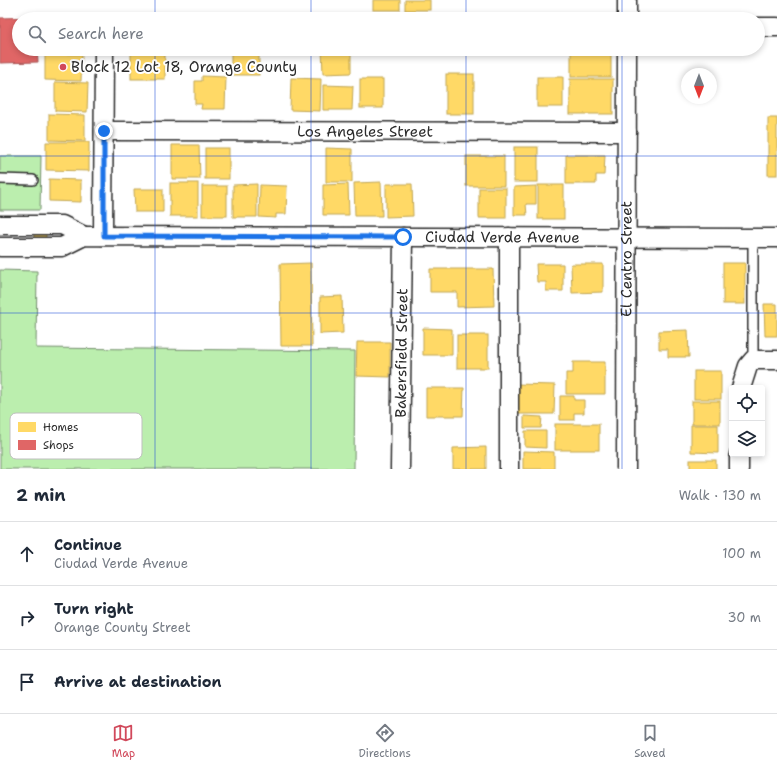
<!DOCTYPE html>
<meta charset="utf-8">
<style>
body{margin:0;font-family:"Shantell Sans",sans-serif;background:#f2f2f3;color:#1f2937}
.controls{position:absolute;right:12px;bottom:12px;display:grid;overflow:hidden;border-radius:4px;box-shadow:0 2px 6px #0003}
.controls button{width:36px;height:36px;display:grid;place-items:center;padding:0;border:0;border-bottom:1px solid #e0e1e3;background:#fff;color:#1f2937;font:20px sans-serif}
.compass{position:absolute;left:681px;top:68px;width:36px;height:36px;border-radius:50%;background:#fff;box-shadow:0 2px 6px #0003;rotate:180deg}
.stop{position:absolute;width:12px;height:12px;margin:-9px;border:3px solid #1a73e8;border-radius:50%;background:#fff}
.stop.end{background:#1a73e8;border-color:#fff;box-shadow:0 1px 4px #0008}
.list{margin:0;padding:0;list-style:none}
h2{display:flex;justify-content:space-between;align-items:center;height:52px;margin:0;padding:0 16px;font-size:17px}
h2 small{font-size:13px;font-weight:400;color:#747a83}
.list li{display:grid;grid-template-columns:26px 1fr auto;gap:12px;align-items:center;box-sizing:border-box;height:64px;padding:0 16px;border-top:1px solid #e0e1e3}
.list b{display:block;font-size:15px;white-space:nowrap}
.list p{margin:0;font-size:13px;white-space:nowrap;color:#747a83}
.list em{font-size:13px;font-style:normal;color:#747a83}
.icon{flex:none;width:22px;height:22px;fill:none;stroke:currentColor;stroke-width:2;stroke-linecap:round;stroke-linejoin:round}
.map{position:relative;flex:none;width:777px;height:469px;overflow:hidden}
.search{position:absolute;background:#fff;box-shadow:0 2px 6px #0003;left:12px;right:12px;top:12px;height:44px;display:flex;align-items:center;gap:10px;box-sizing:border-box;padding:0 14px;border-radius:22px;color:#747a83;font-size:15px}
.sheet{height:244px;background:#fff}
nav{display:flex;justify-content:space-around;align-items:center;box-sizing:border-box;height:56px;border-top:1px solid #e0e1e3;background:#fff;font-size:11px;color:#747a83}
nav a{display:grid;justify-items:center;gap:2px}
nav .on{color:#d1495b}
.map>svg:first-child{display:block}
.green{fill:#bbeeae;stroke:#738c6c}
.homes{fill:#ffd966;stroke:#bfa554}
.shops{fill:#e06666;stroke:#aa5454}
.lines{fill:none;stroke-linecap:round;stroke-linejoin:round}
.service-casing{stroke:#2b2b2b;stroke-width:12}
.minor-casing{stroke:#2b2b2b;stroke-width:21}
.service{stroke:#fff;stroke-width:9}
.minor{stroke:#fff;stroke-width:18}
.route{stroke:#1a73e8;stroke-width:5}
.grid{fill:none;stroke:#1d4ed8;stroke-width:1;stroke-opacity:0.55}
.poi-dot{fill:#d1495b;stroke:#fff;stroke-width:1.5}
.labels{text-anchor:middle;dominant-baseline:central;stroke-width:4;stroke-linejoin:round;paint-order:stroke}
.poi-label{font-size:15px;fill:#2b2b2b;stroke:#fff;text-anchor:start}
.street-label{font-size:15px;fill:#2b2b2b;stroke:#fff}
.key{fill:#fff;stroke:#bfbfbf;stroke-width:1}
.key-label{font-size:11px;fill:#2b2b2b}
</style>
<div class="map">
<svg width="777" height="469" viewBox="0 0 777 469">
<rect width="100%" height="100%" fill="#fff"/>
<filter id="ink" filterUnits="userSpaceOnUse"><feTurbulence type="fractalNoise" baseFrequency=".025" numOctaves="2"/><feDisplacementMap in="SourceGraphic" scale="8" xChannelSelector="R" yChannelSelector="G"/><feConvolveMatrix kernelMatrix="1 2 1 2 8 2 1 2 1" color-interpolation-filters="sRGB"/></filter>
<g filter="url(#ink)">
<!-- green -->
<g class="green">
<path d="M0,156h41l-1,54h-40z"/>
<path d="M0,270l37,1 -1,77 319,3 -1,118h-354z"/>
</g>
<!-- homes -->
<g class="homes">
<rect x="373" y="0" width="27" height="10"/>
<rect x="405" y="0" width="25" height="10"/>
<rect x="131" y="49" width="34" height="30"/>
<rect x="231" y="49" width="28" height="26"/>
<path d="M322,49h29v24l-28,1z"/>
<rect x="571" y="49" width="40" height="28"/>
<path d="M45,54h37l-1,27 -36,-1z"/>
<rect x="446" y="74" width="28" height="40"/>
<path d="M202,76l24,1 -1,32h-24l1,-5h-7v-23h7z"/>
<rect x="537" y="77" width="26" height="30"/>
<path d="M291,78l30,1 -1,32 -30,-1z"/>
<rect x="360" y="79" width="23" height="29"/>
<rect x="570" y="79" width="43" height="35"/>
<path d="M55,82l33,1 -1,29 -32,-1z"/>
<path d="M323,85l30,1 -1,24h-29z"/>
<path d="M49,114l36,1v26l-36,-1z"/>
<rect x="768" y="118" width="9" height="57"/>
<path d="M46,142h43v29l-43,-1z"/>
<path d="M172,145h27l1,34h-28z"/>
<rect x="514" y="147" width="24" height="35"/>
<rect x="205" y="148" width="24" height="31"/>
<path d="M326,148l26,1v33h-26z"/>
<path d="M566,155h39l-1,20h-8v9h-30z"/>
<rect x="466" y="156" width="38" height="30"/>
<path d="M49,179l32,1v22l-32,-1z"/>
<path d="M381,182l1,34h-27l-1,-33z"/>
<rect x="170" y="183" width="28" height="33"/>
<path d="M257,184v33h-24v-32z"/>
<path d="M348,184l1,31h-26v-30z"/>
<path d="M386,184h26l1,32 -27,1z"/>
<path d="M260,185l27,1 -1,28h-10v4l-17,-1z"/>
<rect x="538" y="185" width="26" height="34"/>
<rect x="202" y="186" width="25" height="30"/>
<path d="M536,186v18h-10l1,11h-13v-28z"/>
<rect x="479" y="188" width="27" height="30"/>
<path d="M134,189h29v23h-28z"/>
<rect x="34" y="231" width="12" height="10"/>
<path d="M311,263l1,83h-31l-1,-82z"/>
<rect x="723" y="263" width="22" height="41"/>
<path d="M536,264h27v27h-17v-9h-9z"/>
<path d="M571,264h32v28l-31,1z"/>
<path d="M430,269h63l1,37 -37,1v-15h-27z"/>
<path d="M342,296l1,37 -23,1v-37z"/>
<path d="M764,304h13v32h-12z"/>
<path d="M423,328l29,1v26h-29z"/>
<path d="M688,330l1,27h-21v-8h-9v-18z"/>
<rect x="457" y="335" width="31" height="33"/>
<path d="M357,342h33v35l-34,-1z"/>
<path d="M573,362h32v32h-39v-21h7z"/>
<rect x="694" y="371" width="27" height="28"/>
<path d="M516,384l39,1 -1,29h-38z"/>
<path d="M426,388h38l-1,28h-37z"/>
<path d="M560,396h14v4h10v13h-10v7h-14z"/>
<rect x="692" y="401" width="28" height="23"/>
<path d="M524,416l18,1 -1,11h-17z"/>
<rect x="555" y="424" width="44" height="26"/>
<path d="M691,425h27v28l-27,-1z"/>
<path d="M525,431h21v17l-21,-1z"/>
<path d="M486,447v22h-33v-21z"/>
<path d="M523,451l31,1v17h-31z"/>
<rect x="690" y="460" width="26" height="9"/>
</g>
<!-- shops -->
<path class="shops" d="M37,17v2h-18v30h18l1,13 -38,1v-45z"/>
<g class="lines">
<!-- service casing -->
<g class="service-casing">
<g id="service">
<path d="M0,179l33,1"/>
<path d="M753,238v122"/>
</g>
</g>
<!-- minor casing -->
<g class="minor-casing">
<g id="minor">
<path d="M627,19v-19"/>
<path d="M758,27h19"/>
<path id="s1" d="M104,131l523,1"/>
<path d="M0,225h62l22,11"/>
<path d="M103,236l1,-187"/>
<path id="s2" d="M0,247h62l22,-11 693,2"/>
<path d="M741,388l7,-22 5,-6h24"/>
<path id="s3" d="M400,469l3,-232"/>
<path d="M509,469v-232"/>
<path id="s4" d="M626,469l1,-420"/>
<path d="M739,469v-15"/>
</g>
</g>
<!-- service -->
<use href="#service" class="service"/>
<!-- minor -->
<use href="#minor" class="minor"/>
</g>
</g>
<g class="lines" filter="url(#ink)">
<!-- route -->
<path class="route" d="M104,131v105l299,1"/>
</g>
<!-- grid -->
<path class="grid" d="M155,0v19M311,0v19M466,0v19M622,0v19M155,49v420M311,49v420M466,49v420M622,49v420M0,156h777M0,313h777"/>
<!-- markers -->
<circle class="poi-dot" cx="63" cy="67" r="4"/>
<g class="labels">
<!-- poi labels -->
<g class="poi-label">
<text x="71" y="67">Block 12 Lot 18, Orange County</text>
</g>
<!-- street labels -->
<g class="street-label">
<text stroke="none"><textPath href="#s1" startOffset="261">Los Angeles Street</textPath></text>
<text stroke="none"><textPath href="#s2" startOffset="505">Ciudad Verde Avenue</textPath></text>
<text stroke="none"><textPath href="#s4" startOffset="210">El Centro Street</textPath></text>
<text stroke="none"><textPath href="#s3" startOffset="116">Bakersfield Street</textPath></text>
</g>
</g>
<!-- legend -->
<rect x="10" y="413" width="132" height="46" rx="6" class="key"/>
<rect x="18" y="422" width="18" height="10" fill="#ffd966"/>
<rect x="18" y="440" width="18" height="10" fill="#e06666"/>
<g class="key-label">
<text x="43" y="431">Homes</text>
<text x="43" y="449">Shops</text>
</g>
</svg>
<div class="controls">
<button><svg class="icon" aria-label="locate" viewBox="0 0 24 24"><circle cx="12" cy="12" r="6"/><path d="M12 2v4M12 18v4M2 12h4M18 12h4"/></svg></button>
<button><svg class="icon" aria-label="layers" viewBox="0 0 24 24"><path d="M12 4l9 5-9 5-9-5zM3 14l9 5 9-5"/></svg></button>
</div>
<svg class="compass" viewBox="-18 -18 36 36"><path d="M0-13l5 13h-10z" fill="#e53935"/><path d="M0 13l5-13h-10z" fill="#747a83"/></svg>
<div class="stop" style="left:403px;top:237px"></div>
<div class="stop end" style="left:104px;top:131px"></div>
<div class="search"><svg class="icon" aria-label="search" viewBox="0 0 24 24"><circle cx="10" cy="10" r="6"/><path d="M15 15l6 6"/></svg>Search here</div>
</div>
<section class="sheet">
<h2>2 min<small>Walk · 130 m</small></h2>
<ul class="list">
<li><svg class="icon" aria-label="ahead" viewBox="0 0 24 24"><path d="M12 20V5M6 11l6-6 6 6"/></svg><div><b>Continue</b><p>Ciudad Verde Avenue</p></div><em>100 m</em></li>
<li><svg class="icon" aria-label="right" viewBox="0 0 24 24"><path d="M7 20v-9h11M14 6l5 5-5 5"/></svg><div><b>Turn right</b><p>Orange County Street</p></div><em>30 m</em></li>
<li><svg class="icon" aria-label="arrive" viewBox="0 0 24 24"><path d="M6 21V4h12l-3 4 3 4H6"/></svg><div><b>Arrive at destination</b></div></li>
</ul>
</section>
<nav>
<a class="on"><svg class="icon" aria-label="map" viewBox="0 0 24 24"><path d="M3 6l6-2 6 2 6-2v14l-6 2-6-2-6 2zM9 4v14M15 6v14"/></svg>Map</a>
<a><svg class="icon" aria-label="directions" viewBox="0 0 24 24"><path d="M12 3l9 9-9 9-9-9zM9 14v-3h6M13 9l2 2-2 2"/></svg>Directions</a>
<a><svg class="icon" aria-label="saved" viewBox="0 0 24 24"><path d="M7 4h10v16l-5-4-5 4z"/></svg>Saved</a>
</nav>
